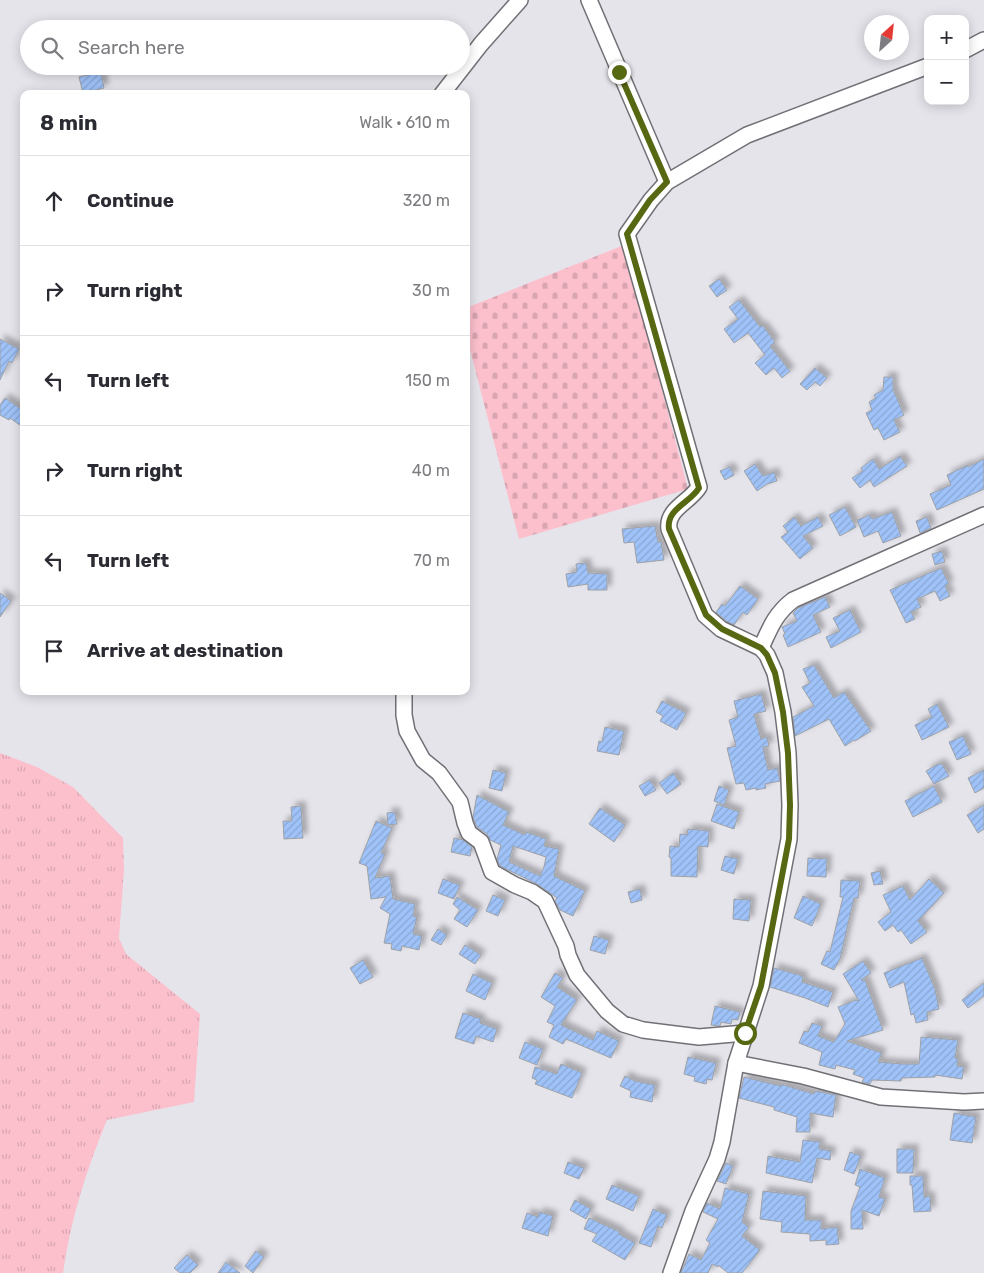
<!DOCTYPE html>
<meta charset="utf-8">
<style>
body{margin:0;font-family:Rubik,sans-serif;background:#f7f7f7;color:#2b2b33}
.controls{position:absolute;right:15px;top:15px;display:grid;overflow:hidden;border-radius:10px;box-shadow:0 2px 12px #0003}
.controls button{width:45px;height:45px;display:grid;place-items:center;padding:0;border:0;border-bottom:1px solid #e1e1e2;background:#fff;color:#2b2b33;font:25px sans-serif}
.compass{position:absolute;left:864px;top:15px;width:45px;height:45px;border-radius:50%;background:#fff;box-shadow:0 2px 12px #0003;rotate:27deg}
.stop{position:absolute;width:15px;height:15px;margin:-11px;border:4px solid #576812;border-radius:50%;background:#fff}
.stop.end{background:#576812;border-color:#fff;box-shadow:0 1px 5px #0008}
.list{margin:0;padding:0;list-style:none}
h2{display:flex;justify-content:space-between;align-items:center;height:65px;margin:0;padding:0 20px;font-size:21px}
h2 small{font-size:16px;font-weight:400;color:#7c7c81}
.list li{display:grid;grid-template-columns:32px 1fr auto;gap:15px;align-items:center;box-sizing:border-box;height:90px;padding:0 20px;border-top:1px solid #e1e1e2}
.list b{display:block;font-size:19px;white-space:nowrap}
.list em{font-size:16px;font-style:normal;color:#7c7c81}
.icon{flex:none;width:28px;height:28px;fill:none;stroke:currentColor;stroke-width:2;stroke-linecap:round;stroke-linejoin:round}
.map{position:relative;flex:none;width:984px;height:1273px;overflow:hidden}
.search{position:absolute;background:#fff;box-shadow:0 2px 12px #0003;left:20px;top:20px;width:450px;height:55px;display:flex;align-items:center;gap:12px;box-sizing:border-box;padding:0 18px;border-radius:28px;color:#7c7c81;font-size:19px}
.panel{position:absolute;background:#fff;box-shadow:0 2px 12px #0003;left:20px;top:90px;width:450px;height:605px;border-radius:10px}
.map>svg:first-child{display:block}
.grass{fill:url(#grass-tufts)}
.cemetery{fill:url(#cemetery-stones)}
.building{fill:url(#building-hatch);stroke:#9da1a7;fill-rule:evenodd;filter:url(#shadow)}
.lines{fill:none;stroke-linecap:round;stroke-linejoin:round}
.minor-casing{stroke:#717076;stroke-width:18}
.minor{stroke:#fff;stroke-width:15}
.route{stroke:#576812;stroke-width:6}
</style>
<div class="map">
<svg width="984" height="1273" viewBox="0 0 984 1273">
<defs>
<pattern id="grass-tufts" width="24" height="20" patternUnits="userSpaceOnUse" patternTransform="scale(1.25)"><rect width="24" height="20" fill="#fcc0cd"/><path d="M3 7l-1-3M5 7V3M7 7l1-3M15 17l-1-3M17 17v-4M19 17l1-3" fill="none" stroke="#d8a5b0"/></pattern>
<pattern id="cemetery-stones" width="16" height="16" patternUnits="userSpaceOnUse" patternTransform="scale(1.25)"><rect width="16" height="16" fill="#fcc0cd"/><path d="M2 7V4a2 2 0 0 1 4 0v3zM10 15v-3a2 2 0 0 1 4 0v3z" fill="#d8a5b0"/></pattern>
<pattern id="building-hatch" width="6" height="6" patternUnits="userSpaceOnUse" patternTransform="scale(1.25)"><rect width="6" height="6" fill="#9fc2f8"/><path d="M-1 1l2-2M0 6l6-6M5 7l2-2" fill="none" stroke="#88a6d4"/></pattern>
<filter id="shadow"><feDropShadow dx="4.5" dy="-4.5" stdDeviation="2.5" flood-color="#0004"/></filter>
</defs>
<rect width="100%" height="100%" fill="#e5e4eb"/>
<!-- grass -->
<path class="grass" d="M0,753l37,14 36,20 50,51 1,32 -5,68 7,16 74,60 -6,88 -87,18c-21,51 -36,98 -44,153h-63z"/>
<!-- cemetery -->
<path class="cemetery" d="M624,245l64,244 -169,50 -53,-205v-26z"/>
<!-- building -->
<g class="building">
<path d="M101,72l3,16 -21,5 -4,-16z"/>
<path d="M719,279l8,11 -10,7 -8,-11z"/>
<path d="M739,300l21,27 2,-2 13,17 -5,4 20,25 -8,7 -8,-10 -8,7 -11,-12 10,-8 -17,-22 -14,10 -10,-14 14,-10 -9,-12z"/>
<path d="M0,339l19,10 -7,14 -3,-2 -9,19z"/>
<path d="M815,368l12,10 -7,8 -5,-4 -8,8 -7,-6z"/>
<path d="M884,377h9v12l11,26 -10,5 6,12 -16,8 -6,-12 -4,2 -8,-17 6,-3 -3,-8 7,-4 -2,-3 9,-5z"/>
<path d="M5,398l19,13v17l-14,-10 -1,2 -9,-5v-10z"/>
<path d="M900,456l7,10 -33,21 -4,-7 -10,8 -8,-10 11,-7 -2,-3 12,-9 6,10z"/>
<path d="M984,459v30l-47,21 -7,-16 21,-9 -4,-10 21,-10v2z"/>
<path d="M755,464l8,12 11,-4 3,9 -10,3 -10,7 -13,-20z"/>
<path d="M730,467l4,8 -9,5 -5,-9z"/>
<path d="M845,507l11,20 -16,9 -11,-21z"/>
<path d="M892,512l9,24 -18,7 -5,-12 -14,6 -7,-17 13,-5 2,4z"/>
<path d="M794,517l7,9 17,-9 5,9 -20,10 10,12 -13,11 -19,-22 7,-5 -5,-6z"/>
<path d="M927,517l4,11 -11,5 -4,-12z"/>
<path d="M655,526l3,16h3l3,18 -27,3 -3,-21 -10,1 -2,-14z"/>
<path d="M942,551l3,11 -10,3 -3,-11z"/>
<path d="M586,563l2,10 19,1v16h-19v-6l-20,3 -2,-13 11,-2 -1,-8z"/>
<path d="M941,568l8,16 -4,2 5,10 -10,5 -5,-10 -18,8 4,8 -10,5 4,7 -9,4 -16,-33z"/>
<path d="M740,586l18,13 -11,16 -4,-3 -9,13 -8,-4 -10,-9 6,-8 3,2z"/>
<path d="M0,593l11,8 -11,16z"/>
<path d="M825,597l5,10 -17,8 8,17 -33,15 -5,-12 2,-1 -3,-7 15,-6 -4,-8 5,-5z"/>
<path d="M850,610l11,22 -30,16 -5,-11 14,-6 -7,-13z"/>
<path d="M814,665l20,33 10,-6 27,39 -16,10 -1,-1 -9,6 -16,-27 -34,17 -2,-19 21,-11 -12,-19 8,-4 -7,-14z"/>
<path d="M761,694l5,17 -12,3 7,25 6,-2 2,9 -6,1 5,23 9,-2 3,13 -15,3 1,4 -10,2v-2l-10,2 -2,-7 -8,1 -9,-36 9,-2 -7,-26 9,-3 -4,-16z"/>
<path d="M662,701l24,12 -9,17 -17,-9 3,-5 -7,-4z"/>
<path d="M937,704l12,23 -27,13 -7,-15 17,-8 -4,-8z"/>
<path d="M605,727l19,4 -5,24 -22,-4 2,-10 3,1z"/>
<path d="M963,736l8,18 -14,6 -8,-18z"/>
<path d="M938,764h4l7,12 -15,8 -8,-13z"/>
<path d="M493,770l13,3 -4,18 -13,-3z"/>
<path d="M984,770v18l-9,5 -7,-15z"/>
<path d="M673,773l8,11 -14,10 -8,-11z"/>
<path d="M650,780l6,10 -11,6 -6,-10z"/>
<path d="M719,786l10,4 -5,15 -10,-4z"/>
<path d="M934,786l8,16 -29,15 -8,-16z"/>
<path d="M477,795l32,17 -6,13 22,10 1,-3 20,7 -2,7 15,3 -5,27 31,15 -12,25 -13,-6 -5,-9 2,-3 -20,-14 -37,-18 -3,-7 4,-14 -11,-5 -3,-6 -10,-7 -3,-7 -1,-3zM513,846l33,11 -2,10 -4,9 -31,-14z"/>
<path d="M717,804l22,8 -5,17 -23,-8z"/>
<path d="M984,805v24l-6,4 -11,-18z"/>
<path d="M301,806l2,32 -19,1 -1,-18h9l-1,-14z"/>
<path d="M600,808l25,17 -11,17 -25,-18z"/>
<path d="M395,812l2,12 -9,1 -1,-12z"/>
<path d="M376,821l16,7 -11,25 4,1 -10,24 15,-2 3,23 22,5 -2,12 4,1 -4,17 9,2 -3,14 -17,-4 -1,5 -10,-2 1,-5 -8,-1 6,-29 -10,-6 6,-11 -15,2 -4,-33 -8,-3z"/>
<path d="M688,829l21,2 -1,16 -10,-1 -1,31 -26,-1v-18l-2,-1 1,-11 9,1 1,-13 7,1z"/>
<path d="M454,838l9,2 9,7 -2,9 -19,-4z"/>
<path d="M725,856l13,3 -4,15 -13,-4z"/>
<path d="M808,858l19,1 -1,18 -19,-1z"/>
<path d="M880,871l3,13 -9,1 -3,-12z"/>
<path d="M443,879l17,6 -6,14 -16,-6z"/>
<path d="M929,879l15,14 -26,28 9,11 -16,12 -10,-14 -3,2 -5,-7 -8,6 -7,-9 13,-10 -8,-17 20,-9 7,14z"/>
<path d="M841,880l19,1 -2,17h-4l-14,61 -6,11 -13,-6 6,-13 3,1 7,-30 6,-25h-3z"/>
<path d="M640,889l2,11 -11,3 -3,-11z"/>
<path d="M493,895l12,5 -7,16 -12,-5z"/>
<path d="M803,896l18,8 -9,22 -18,-8z"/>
<path d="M457,897l21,13 -11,17 -13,-8 6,-9 -7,-6z"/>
<path d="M734,899l17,1 -2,21 -16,-2z"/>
<path d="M438,929l9,6 -6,10 -10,-5z"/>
<path d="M594,936l15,4 -4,14 -15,-4z"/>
<path d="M465,945l16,10 -6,9 -16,-10z"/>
<path d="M922,958l13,31 4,20 -12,3 1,8 -12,3 -2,-9 -3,1 -7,-33 -14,6 -6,-15z"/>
<path d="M363,960l10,17 -13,7 -10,-16z"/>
<path d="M863,961l8,12 -10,7h4l18,50 -36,11 35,12 -4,9 24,2h17l2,-27 37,3 -3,18 3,1 -1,7 7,1 -2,12 -27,-4v2l-33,1 -1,3 -29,-1 -2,4 -8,-2 2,-4 -11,-4 2,-4 -19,-5 -1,4 -16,-4 3,-13 -23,-9 5,-12 4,1 4,-9 10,3 -4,10 16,6 11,-18 -7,-17 18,-7 3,1 -16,-27z"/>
<path d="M774,968l29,8 -1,6 31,10 -5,15 -23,-9 -35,-11z"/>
<path d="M555,973l8,5 -6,9 20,13 -16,25 32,15 4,-9 22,10 -8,17 -45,-19 -3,5 -14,-7 5,-12 -7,-3 8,-16 -14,-9z"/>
<path d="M473,974l19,9 -7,17 -19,-9z"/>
<path d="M984,983v13l-16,12 -6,-8z"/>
<path d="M715,1006l25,6 -2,8 -6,-1 -1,5 -10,-2 -1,4 -9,-1z"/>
<path d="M463,1013l18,6 -1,4 17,6 -4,13 -17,-6 -2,8 -19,-6z"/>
<path d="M525,1042l18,7 -6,16 -18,-7z"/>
<path d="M688,1057l28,6 -4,17 -5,-1 -1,5 -12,-3 1,-4 -11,-3z"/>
<path d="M561,1064l21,9 -10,25 -37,-14 2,-4 -5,-2 3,-11 22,7z"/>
<path d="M625,1076l10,5 20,4 -3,17 -22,-5 1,-6 -11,-5z"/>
<path d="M744,1077l37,9v-2l33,10 1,-3 21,4 -3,22 -23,-4v19h-14l1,-15 -23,-7v-3l-35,-9z"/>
<path d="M954,1113l22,4 -4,26 -22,-3z"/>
<path d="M803,1140l17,2 -1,7 12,2 -1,9 -13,-2 -5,25 -46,-10 2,-17 32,6z"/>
<path d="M897,1149h17l-1,24h-16z"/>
<path d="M850,1152l11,4 -7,18 -10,-4z"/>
<path d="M568,1162l16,6 -5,11 -15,-6z"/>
<path d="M726,1163l7,3 -7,18 -9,-3z"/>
<path d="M860,1169l25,9 -6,19 6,2 -6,17 -17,-6 1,19h-12v-18l9,-24 -5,-2z"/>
<path d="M910,1176h13l1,21 6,-1 1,15 -17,1 -2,-27h-2z"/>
<path d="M612,1185l27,11 -6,15 -27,-12z"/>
<path d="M725,1188l24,6 -7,28 7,5 -7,9 18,14 -18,23h-14l-10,-8v2l-6,-3 -4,9h-27l8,-19 12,6 9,-17 -4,-3 12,-21 -15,-7 4,-9 13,6z"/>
<path d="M763,1191l43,5 -1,24h16v9l16,-2 2,17 -13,1v-5l-16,1v-7l-29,-2 1,-10 -22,-3z"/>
<path d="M575,1200l16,9 -5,10 -16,-9z"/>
<path d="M653,1209l14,6 -5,13 -4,-2 -7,21 -12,-4z"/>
<path d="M539,1212l14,4 -5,20 -26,-8 5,-15 11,4z"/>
<path d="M589,1218l31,14 -1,2 16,9 -10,17 -33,-19 5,-7 -13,-5z"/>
<path d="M256,1251l8,6 -11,16 -8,-7z"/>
<path d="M187,1255l11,10 -8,8h-10l-6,-5z"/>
<path d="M226,1262l14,11h-22z"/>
</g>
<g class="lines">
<!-- minor casing -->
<g class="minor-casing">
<g id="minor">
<path d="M589,0l78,182"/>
<path d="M965,50l19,-10"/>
<path d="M928,66l-181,69 -80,47 -16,18 -24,34 72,253c-9,15 -33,22 -30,42l36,86 16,14 40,19c9,-20 14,-34 32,-48l191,-85"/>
<path d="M442,94l39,-50 39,-44"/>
<path d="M404,691v24l3,16 16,29 16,13 21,29 5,21 4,10 12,9 11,30 23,13 17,7 13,9 21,45 2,9 9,20 30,36 16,13 20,6 56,7 46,-4"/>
<path d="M736,1063l67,13 78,21 83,5 20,-1"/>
<path d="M671,1273l22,-62 24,-52 5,-17 14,-79 25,-77 28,-147 1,-34 -2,-52 -5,-41 -8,-39 -8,-18 -6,-7"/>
</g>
</g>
<!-- minor -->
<use href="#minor" class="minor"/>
</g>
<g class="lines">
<!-- route -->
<path class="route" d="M619,72l48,110 -17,18 -23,34 72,254c-9,15 -33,21 -30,41l37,86 16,14 39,19 6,7 8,18 8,39 5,41 2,52 -1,34 -28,147 -16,47"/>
</g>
</svg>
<div class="controls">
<button>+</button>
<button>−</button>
</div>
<svg class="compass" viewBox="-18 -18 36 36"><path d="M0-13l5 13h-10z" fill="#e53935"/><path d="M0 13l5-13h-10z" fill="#7c7c81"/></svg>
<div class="stop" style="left:745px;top:1033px"></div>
<div class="stop end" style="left:619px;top:72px"></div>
<div class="search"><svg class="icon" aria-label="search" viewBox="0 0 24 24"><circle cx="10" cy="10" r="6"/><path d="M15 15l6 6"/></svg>Search here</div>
<section class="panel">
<h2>8 min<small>Walk · 610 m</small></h2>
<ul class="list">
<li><svg class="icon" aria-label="ahead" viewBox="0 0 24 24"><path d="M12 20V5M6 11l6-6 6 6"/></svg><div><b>Continue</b></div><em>320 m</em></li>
<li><svg class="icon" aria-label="right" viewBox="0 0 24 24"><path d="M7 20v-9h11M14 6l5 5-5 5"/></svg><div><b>Turn right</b></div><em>30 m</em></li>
<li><svg class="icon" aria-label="left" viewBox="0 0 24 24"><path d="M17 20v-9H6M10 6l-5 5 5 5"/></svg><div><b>Turn left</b></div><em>150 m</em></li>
<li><svg class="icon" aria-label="right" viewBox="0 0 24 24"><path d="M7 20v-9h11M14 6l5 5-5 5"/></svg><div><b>Turn right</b></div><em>40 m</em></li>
<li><svg class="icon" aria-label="left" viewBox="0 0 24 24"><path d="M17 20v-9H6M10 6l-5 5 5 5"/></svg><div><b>Turn left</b></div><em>70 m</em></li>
<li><svg class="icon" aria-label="arrive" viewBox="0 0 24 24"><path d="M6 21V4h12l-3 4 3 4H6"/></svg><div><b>Arrive at destination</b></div></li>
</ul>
</section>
</div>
